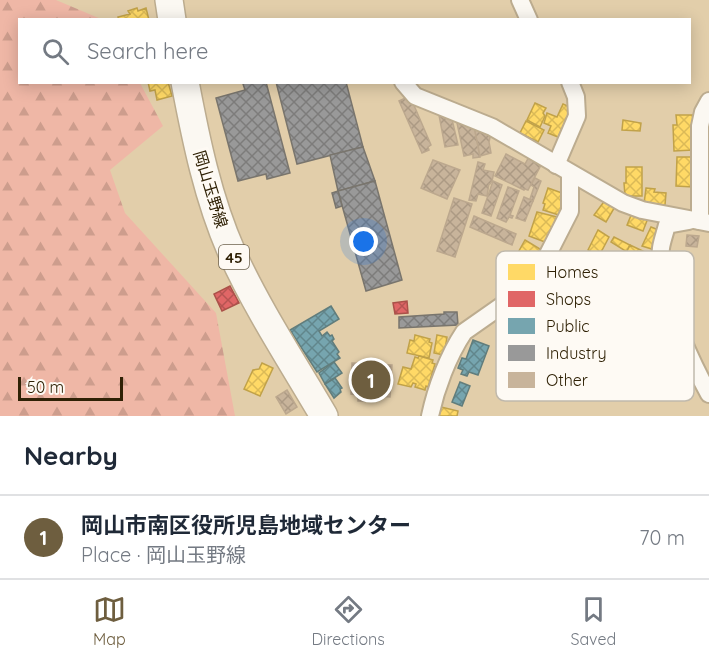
<!DOCTYPE html>
<meta charset="utf-8">
<style>
body{margin:0;font-family:Quicksand,"Noto Sans JP",sans-serif;background:#f2f2f3;color:#1f2937}
.scale{position:absolute;left:18px;bottom:15px;width:105px;box-sizing:border-box;padding-left:6px;border:3px solid #2f2105;border-top:0;font-size:16px;line-height:21px;white-space:nowrap;color:#2f2105;-webkit-text-stroke:4px #fefaf4;paint-order:stroke}
.you{position:absolute;left:364px;top:242px;width:21px;height:21px;margin:-15px;border:4px solid #fff;border-radius:50%;background:#1a73e8;box-shadow:0 0 0 9px #1a73e833}
.badge{display:grid;place-items:center;width:39px;height:39px;border-radius:50%;background:#6e5e3f;color:#fff;font-size:20px;font-weight:700}
.pin{position:absolute;translate:-50% -50%;border:3px solid #fff;box-shadow:0 2px 6px #0006}
.list{margin:0;padding:0;list-style:none}
h2{display:flex;justify-content:space-between;align-items:center;height:78px;margin:0;padding:0 24px;font-size:26px}
h2 small{font-size:20px;font-weight:400;color:#747a83}
.list li{display:grid;grid-template-columns:39px 1fr auto;gap:18px;align-items:center;box-sizing:border-box;height:84px;padding:0 24px;border-top:2px solid #e0e1e3}
.list b{display:block;font-size:22px;white-space:nowrap}
.list p{margin:0;font-size:20px;white-space:nowrap;color:#747a83}
.list em{font-size:20px;font-style:normal;color:#747a83}
.icon{flex:none;width:33px;height:33px;fill:none;stroke:currentColor;stroke-width:2;stroke-linecap:round;stroke-linejoin:round}
.map{position:relative;flex:none;width:709px;height:416px;overflow:hidden}
.search{position:absolute;background:#fff;box-shadow:0 3px 15px #0003;left:18px;right:18px;top:18px;height:66px;display:flex;align-items:center;gap:15px;box-sizing:border-box;padding:0 21px;border-radius:0px;color:#747a83;font-size:22px}
.sheet{height:162px;background:#fff}
nav{display:flex;justify-content:space-around;align-items:center;box-sizing:border-box;height:84px;border-top:2px solid #e0e1e3;background:#fff;font-size:16px;color:#747a83}
nav a{display:grid;justify-items:center;gap:3px}
nav .on{color:#6e5e3f}
.map>svg:first-child{display:block}
.forest{fill:url(#forest-firs)}
.homes{fill:url(#homes-cross-hatch);stroke:#c1a249;stroke-width:1.5}
.shops{fill:url(#shops-cross-hatch);stroke:#ab5149;stroke-width:1.5}
.public{fill:url(#public-cross-hatch);stroke:#617d7c;stroke-width:1.5}
.industry{fill:url(#industry-cross-hatch);stroke:#79756d;stroke-width:1.5}
.building{fill:url(#building-cross-hatch);stroke:#bca88e;stroke-width:1.5}
.lines{fill:none;stroke-linecap:round;stroke-linejoin:round}
.street-casing{stroke:#bcac8f;stroke-width:20}
.primary-casing{stroke:#bcac8f;stroke-width:30}
.street{stroke:#fbf8f2;stroke-width:16}
.primary{stroke:#fbf8f2;stroke-width:27}
.labels{text-anchor:middle;dominant-baseline:central;stroke-width:6;stroke-linejoin:round;paint-order:stroke}
.shield{fill:#fefaf4;stroke:#6d624d;stroke-width:1.5}
.shield-label{font-size:15px;font-weight:bold;fill:#2f2105}
.street-label{font-size:16px;fill:#2f2105;stroke:#fefaf4}
.key{fill:#fefaf4;stroke:#c0b9ac;stroke-width:1.5}
.key-label{font-size:16px;fill:#2f2105}
</style>
<div class="map">
<svg width="709" height="416" viewBox="0 0 709 416">
<defs>
<pattern id="forest-firs" width="22" height="20" patternUnits="userSpaceOnUse" patternTransform="scale(1.5)"><rect width="22" height="20" fill="#efb7a6"/><path d="M5 1l3.5 6h-7zM16 11l3.5 6h-7z" fill="#cd9d8d"/></pattern>
<pattern id="homes-cross-hatch" width="8" height="8" patternUnits="userSpaceOnUse" patternTransform="scale(1.5)"><rect width="8" height="8" fill="#ffd966"/><path d="M0 0l8 8M0 8l8-8" fill="none" stroke="#dbba57"/></pattern>
<pattern id="shops-cross-hatch" width="8" height="8" patternUnits="userSpaceOnUse" patternTransform="scale(1.5)"><rect width="8" height="8" fill="#e06666"/><path d="M0 0l8 8M0 8l8-8" fill="none" stroke="#b65452"/></pattern>
<pattern id="public-cross-hatch" width="8" height="8" patternUnits="userSpaceOnUse" patternTransform="scale(1.5)"><rect width="8" height="8" fill="#76a5af"/><path d="M0 0l8 8M0 8l8-8" fill="none" stroke="#61868c"/></pattern>
<pattern id="industry-cross-hatch" width="8" height="8" patternUnits="userSpaceOnUse" patternTransform="scale(1.5)"><rect width="8" height="8" fill="#999"/><path d="M0 0l8 8M0 8l8-8" fill="none" stroke="#7d7c7b"/></pattern>
<pattern id="building-cross-hatch" width="8" height="8" patternUnits="userSpaceOnUse" patternTransform="scale(1.5)"><rect width="8" height="8" fill="#c8b49b"/><path d="M0 0l8 8M0 8l8-8" fill="none" stroke="#ac9a84"/></pattern>
</defs>
<rect width="100%" height="100%" fill="#e2ceaa"/>
<!-- forest -->
<path class="forest" d="M0,0h56l45,19 -81,1v62l120,1 23,43 -53,44 15,43 91,100 19,103h-235z"/>
<!-- homes -->
<g class="homes">
<path d="M137,8l1,3 8,-3 3,12h-30l-1,-3 12,-3 -2,-3z"/>
<path d="M148,82h20l4,14 -15,4 -2,-10 -5,1z"/>
<path d="M535,103l11,5 -3,5 2,3 -5,11 -13,-7z"/>
<path d="M563,104l9,4 -14,29 -10,-4 3,-7 -7,-3 3,-10 10,4z"/>
<path d="M676,115h17v35l-19,1 -1,-26h4z"/>
<path d="M623,120l18,3 -1,8 -18,-1z"/>
<path d="M526,121l18,9 -6,12 -18,-9z"/>
<path d="M677,157h16v30l-17,-1z"/>
<path d="M626,167h16v29h-17l-1,-13h2z"/>
<path d="M548,188l14,5 -1,7 3,1 -5,14 -16,-5 2,-6 -2,-1z"/>
<path d="M646,188l9,1 -1,3 12,1 -1,12 -21,-1z"/>
<path d="M606,199l10,6 -10,17 -12,-7z"/>
<path d="M537,212l20,5 -12,25 -16,-6z"/>
<path d="M632,213l16,5 -5,13 -16,-6z"/>
<path d="M651,227l10,4 -6,19 -13,-4z"/>
<path d="M598,230l11,7 -10,19 -11,-6z"/>
<path d="M614,237l16,8 -3,7 -16,-10z"/>
<path d="M525,240l15,9 -9,17 -16,-8z"/>
<path d="M630,245l19,9 11,3 -1,24 -6,-3 -2,5 -37,-17 2,-3 4,2z"/>
<path d="M415,335l15,4 -1,3 3,1 -3,15 -22,-5 3,-13 4,1z"/>
<path d="M437,335l10,2 -3,18 -10,-2z"/>
<path d="M419,356l14,4 -1,3 3,1 -7,23 -2,-1 -1,4 -10,-3 1,-3 -3,-1 -2,4 -13,-3 5,-17 8,2 4,-12 3,1z"/>
<path d="M262,363l11,5 -13,28 -16,-7 9,-19 6,-1z"/>
<path d="M691,370l5,14 -16,4 -5,-12z"/>
<path d="M441,407l17,4 -1,5h-19z"/>
</g>
<!-- shops -->
<g class="shops">
<path d="M230,286l9,17 -17,8 -8,-17z"/>
<path d="M407,301l1,12 -13,1 -2,-11z"/>
</g>
<!-- public -->
<g class="public">
<path d="M331,306l8,13 -20,12 3,5 5,-4 3,4 2,-1 2,4 -2,2 7,11 -2,2 3,4 -23,14 -27,-42z"/>
<path d="M473,340l16,6 -11,29 -9,-3 -2,4 -6,-2 2,-4 -5,-2 4,-10 4,1z"/>
<path d="M334,362l8,11 -17,11 -6,-11z"/>
<path d="M335,378l7,10 -2,1 1,3 -7,6 -9,-14z"/>
<path d="M460,382l10,4 -8,20 -10,-4z"/>
</g>
<!-- industry -->
<g class="industry">
<path d="M247,82h19l24,91 -23,6 -1,-5 -28,7 -22,-83 29,-8 -2,-6z"/>
<path d="M276,82h70l17,65 -66,17z"/>
<path d="M363,147l12,34 -37,10 -8,-36z"/>
<path d="M375,181l27,99 -36,11 -28,-100z"/>
<path d="M338,191l4,15 -6,2 -4,-15z"/>
<path d="M444,312h13l1,13 -59,3v-11l45,-3z"/>
</g>
<!-- building -->
<g class="building">
<path d="M410,96l21,49 -3,2 1,3 -7,3 -23,-52z"/>
<path d="M446,113l5,2 7,30 -13,2 -6,-32z"/>
<path d="M466,122l1,4 7,-1 6,32 -7,1v-4l-9,2 -7,-33z"/>
<path d="M474,126l17,7 -2,9 2,11 -11,3z"/>
<path d="M506,154l19,10 5,-9 13,6 -15,29 -3,-1 -1,1 -29,-14z"/>
<path d="M433,160l27,10 -13,29 -26,-11z"/>
<path d="M478,162l7,2 -2,6 11,2 -2,9 -2,3h-1l-2,12 -9,-2 -2,7 -7,-1z"/>
<path d="M535,178l6,3 -8,20 -3,-2 4,-12 -3,-2z"/>
<path d="M493,181l9,4 -11,31 -9,-3z"/>
<path d="M508,187l11,4 -9,24 3,1 -1,2 -3,-1 -3,5 -9,-4z"/>
<path d="M524,197l9,4 -8,20 -9,-3z"/>
<path d="M454,198l18,6 -17,53 -18,-6z"/>
<path d="M474,216l42,18 -4,11 -42,-18z"/>
<path d="M687,235l12,1 -2,11 -11,-1z"/>
<path d="M352,363l40,2 -2,32 -22,-2 -1,6h-9v-6l-7,-1z"/>
<path d="M287,390l10,17 -11,7 -10,-17z"/>
</g>
<g class="lines">
<!-- street casing -->
<g class="street-casing">
<g id="street">
<path d="M520,0l9,20"/>
<path d="M403,82l12,14 77,31 131,76 19,7 67,13"/>
<path d="M556,165l21,-49 -1,-19 -6,-15"/>
<path d="M689,221l-22,4c-2,8 -5,16 -6,23 -5,39 29,112 48,146"/>
<path d="M700,221v-95l3,-14 6,-11"/>
<path d="M528,287l93,35 22,5 35,1"/>
<path d="M430,416c6,-28 18,-60 34,-84l64,-45 13,-19 29,-57v-38"/>
</g>
</g>
<!-- primary casing -->
<g class="primary-casing">
<g id="primary">
<path d="M169,0l3,20"/>
<path d="M185,82c11,58 23,117 47,171 26,57 61,110 92,163"/>
</g>
</g>
<!-- street -->
<use href="#street" class="street"/>
<!-- primary -->
<use href="#primary" class="primary"/>
</g>
<g class="labels">
<!-- shield labels -->
<rect class="shield" x="219" y="245" width="30" height="24" rx="4.5"/>
<g class="shield-label">
<text x="234" y="257">45</text>
</g>
<!-- street labels -->
<g class="street-label">
<text transform="translate(211 189) rotate(73)">岡山玉野線</text>
</g>
</g>
<!-- legend -->
<rect x="496" y="251" width="198" height="150" rx="9" class="key"/>
<rect x="508" y="264" width="27" height="16" fill="#ffd966"/>
<rect x="508" y="291" width="27" height="16" fill="#e06666"/>
<rect x="508" y="318" width="27" height="16" fill="#76a5af"/>
<rect x="508" y="345" width="27" height="16" fill="#999"/>
<rect x="508" y="372" width="27" height="16" fill="#c8b49b"/>
<g class="key-label">
<text x="546" y="278">Homes</text>
<text x="546" y="305">Shops</text>
<text x="546" y="332">Public</text>
<text x="546" y="359">Industry</text>
<text x="546" y="386">Other</text>
</g>
</svg>
<div class="scale">50 m</div>
<div class="you"></div>
<div class="pin badge" style="left:371px;top:380px">1</div>
<div class="search"><svg class="icon" aria-label="search" viewBox="0 0 24 24"><circle cx="10" cy="10" r="6"/><path d="M15 15l6 6"/></svg>Search here</div>
</div>
<section class="sheet">
<h2>Nearby<small></small></h2>
<ul class="list">
<li><span class="badge">1</span><div><b>岡山市南区役所児島地域センター</b><p>Place · 岡山玉野線</p></div><em>70 m</em></li>
</ul>
</section>
<nav>
<a class="on"><svg class="icon" aria-label="map" viewBox="0 0 24 24"><path d="M3 6l6-2 6 2 6-2v14l-6 2-6-2-6 2zM9 4v14M15 6v14"/></svg>Map</a>
<a><svg class="icon" aria-label="directions" viewBox="0 0 24 24"><path d="M12 3l9 9-9 9-9-9zM9 14v-3h6M13 9l2 2-2 2"/></svg>Directions</a>
<a><svg class="icon" aria-label="saved" viewBox="0 0 24 24"><path d="M7 4h10v16l-5-4-5 4z"/></svg>Saved</a>
</nav>
